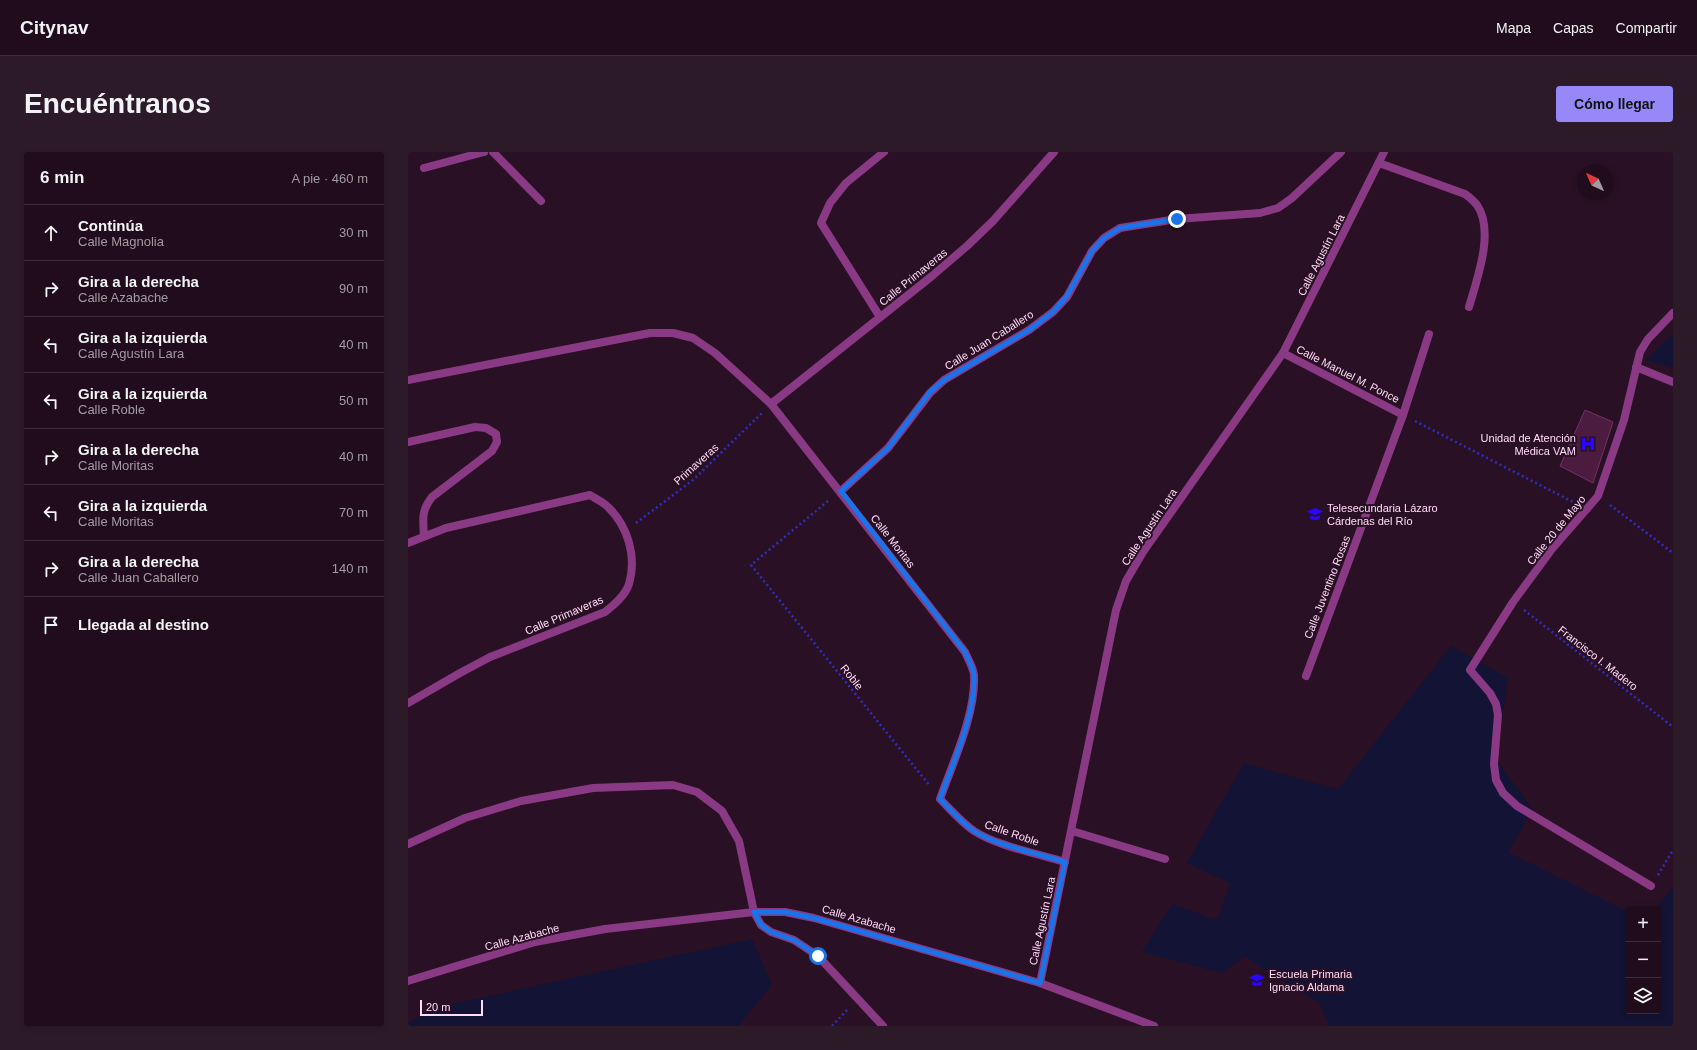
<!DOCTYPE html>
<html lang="es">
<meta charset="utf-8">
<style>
body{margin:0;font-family:Helvetica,sans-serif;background:#2d1a29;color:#f1f3f6}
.controls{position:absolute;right:12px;bottom:12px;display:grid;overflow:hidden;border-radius:4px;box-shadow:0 2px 6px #0003}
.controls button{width:36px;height:36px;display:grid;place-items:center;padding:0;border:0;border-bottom:1px solid #3d2c3b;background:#200c1c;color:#f1f3f6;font:20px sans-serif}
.compass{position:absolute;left:1169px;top:12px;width:36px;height:36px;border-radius:50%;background:#200c1c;box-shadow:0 2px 6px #0003;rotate:315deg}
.scale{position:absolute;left:12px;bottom:10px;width:63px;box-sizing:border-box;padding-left:4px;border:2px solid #ffdaf9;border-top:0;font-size:11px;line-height:14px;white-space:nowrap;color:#ffdaf9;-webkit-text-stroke:3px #2a1025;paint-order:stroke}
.stop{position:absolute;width:12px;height:12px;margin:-9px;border:3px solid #1a73e8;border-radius:50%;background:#fff}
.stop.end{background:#1a73e8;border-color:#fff;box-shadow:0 1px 4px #0008}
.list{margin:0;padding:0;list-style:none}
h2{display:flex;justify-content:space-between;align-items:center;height:52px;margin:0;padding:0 16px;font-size:17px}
h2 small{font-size:13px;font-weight:400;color:#a29ba3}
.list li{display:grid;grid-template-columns:26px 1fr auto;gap:12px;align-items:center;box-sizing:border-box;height:56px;padding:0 16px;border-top:1px solid #3d2c3b}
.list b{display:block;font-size:15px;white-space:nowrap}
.list p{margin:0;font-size:13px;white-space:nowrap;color:#a29ba3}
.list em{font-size:13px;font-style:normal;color:#a29ba3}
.icon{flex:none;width:22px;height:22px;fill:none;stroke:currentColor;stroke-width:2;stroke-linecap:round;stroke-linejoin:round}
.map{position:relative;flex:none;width:1265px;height:874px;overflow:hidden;border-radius:4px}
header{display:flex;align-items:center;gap:24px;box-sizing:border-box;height:56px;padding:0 20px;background:#200c1c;border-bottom:1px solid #3d2c3b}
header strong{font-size:19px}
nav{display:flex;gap:22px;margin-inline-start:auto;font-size:14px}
.intro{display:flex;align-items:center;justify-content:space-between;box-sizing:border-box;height:96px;padding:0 24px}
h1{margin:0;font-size:28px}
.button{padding:10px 18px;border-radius:4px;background:#9788fa;color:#111;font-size:14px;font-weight:700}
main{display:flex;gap:24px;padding:0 24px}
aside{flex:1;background:#200c1c;border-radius:4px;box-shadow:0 2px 6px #0003}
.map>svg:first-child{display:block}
.green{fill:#131335}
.building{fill:#4c1c40;stroke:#782d66}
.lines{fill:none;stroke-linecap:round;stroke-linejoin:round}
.path{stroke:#2d30bf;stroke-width:2.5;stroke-dasharray:2 3;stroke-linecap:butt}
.minor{stroke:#8a3a84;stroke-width:8}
.route{stroke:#1a73e8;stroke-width:5}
.labels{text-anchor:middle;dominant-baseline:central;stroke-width:4;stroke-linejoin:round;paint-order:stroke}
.street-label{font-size:11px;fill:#ffdaf9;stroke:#2a1025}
.poi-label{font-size:11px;fill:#ffdaf9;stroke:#2a1025;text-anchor:start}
</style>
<header>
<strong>Citynav</strong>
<nav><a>Mapa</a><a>Capas</a><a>Compartir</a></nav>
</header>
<div class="intro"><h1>Encuéntranos</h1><a class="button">Cómo llegar</a></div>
<main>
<aside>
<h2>6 min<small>A pie · 460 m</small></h2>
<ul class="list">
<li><svg class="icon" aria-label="ahead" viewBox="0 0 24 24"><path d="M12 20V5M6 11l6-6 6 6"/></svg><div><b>Continúa</b><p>Calle Magnolia</p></div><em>30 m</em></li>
<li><svg class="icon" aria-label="right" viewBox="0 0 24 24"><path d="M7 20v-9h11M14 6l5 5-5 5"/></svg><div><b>Gira a la derecha</b><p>Calle Azabache</p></div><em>90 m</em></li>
<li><svg class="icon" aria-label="left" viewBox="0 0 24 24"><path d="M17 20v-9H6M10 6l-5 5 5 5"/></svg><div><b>Gira a la izquierda</b><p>Calle Agustín Lara</p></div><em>40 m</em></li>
<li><svg class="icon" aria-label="left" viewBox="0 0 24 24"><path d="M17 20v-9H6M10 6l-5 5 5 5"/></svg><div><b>Gira a la izquierda</b><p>Calle Roble</p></div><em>50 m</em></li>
<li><svg class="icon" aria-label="right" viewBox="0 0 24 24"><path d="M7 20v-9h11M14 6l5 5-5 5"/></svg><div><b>Gira a la derecha</b><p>Calle Moritas</p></div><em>40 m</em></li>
<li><svg class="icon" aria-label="left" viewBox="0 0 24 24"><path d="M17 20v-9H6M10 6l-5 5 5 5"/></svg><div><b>Gira a la izquierda</b><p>Calle Moritas</p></div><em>70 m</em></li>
<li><svg class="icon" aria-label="right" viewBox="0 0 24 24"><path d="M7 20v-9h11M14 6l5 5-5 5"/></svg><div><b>Gira a la derecha</b><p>Calle Juan Caballero</p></div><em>140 m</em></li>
<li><svg class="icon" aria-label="arrive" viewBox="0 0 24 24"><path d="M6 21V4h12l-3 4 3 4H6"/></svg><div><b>Llegada al destino</b></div></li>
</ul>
</aside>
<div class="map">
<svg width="1265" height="874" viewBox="0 0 1265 874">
<rect width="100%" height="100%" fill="#2a1025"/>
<!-- green -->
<g class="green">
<path d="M1265,182v34l-27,-8z"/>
<path d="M1043,494l57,32 -12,81 37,51 -25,42 120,60v99h30v-102h-3l18,-22v139h-344l-9,-22 -75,-47 -23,16 -80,-21 30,-48 45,16 13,-37 -43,-20 57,-100 94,26z"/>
<path d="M344,787l20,46 -34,41h-330v-3l30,-16z"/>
</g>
<!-- building -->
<path class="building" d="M1177,258l28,12 -20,61 -33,-17z"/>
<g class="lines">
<!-- path -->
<g class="path">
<path d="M1007,269l160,82"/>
<path d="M420,349l-77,64 179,221"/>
<path d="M1202,353l63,48"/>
<path d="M228,371l57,-43 69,-67"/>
<path d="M1116,458l149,117"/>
<path d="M1250,723l15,-25"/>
<path d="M424,874l16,-17"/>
</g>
<!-- minor -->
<g class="minor">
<path d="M85,0l48,49"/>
<path d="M971,11l86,31c4,3 9,7 12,11 18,26 0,74 -8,102"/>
<path d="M16,16l60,-16"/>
<path d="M472,165l-59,-94 9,-20 16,-20 38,-31"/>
<path d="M875,201l120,62"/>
<path d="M1228,215l37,15"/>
<path d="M0,228l242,-47h23l20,5 22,15 56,51 194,248c3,7 8,15 9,23 2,39 -21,87 -34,124 11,11 21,23 34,32 23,15 65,23 91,31"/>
<path d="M363,252l161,-128 35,-30 26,-25 61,-69"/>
<path d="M0,290l67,-15 11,1 10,6 1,8 -5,9 -60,46c-11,14 -9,22 -8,39"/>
<path d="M433,339l47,-43 42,-55 14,-13 85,-50 24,-18 14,-15 25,-46 12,-13 16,-10 57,-9 83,-6 18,-5 14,-10 49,-46"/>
<path d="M0,391l38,-15 144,-33c6,4 13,7 18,12 20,19 29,50 21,77 -4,12 -15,21 -24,28l-115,45 -30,16 -52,30"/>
<path d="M898,524l97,-261 26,-81"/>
<path d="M664,679l93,28"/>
<path d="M0,692l57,-26 56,-17 72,-13 80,-3 24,7 25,19 17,30 15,71 7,13 10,7 23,8 24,16 65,70"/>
<path d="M1243,734l-134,-80 -14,-13 -7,-13 -2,-16 4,-49 -2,-11 -6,-11 -20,-23 43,-68 39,-53 46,-53 26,-76 16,-68 8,-13 25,-26"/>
<path d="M0,829l127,-39 70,-13 149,-17h31l29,6 226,65 114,43"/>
<path d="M632,831l76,-373 10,-29 17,-29 140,-199 101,-201"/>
</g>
</g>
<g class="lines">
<!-- route -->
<path class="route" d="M410,804l-24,-16 -23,-8 -10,-7 -7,-13h31l29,6 226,65 25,-121c-25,-8 -70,-17 -91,-31 -13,-9 -23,-21 -34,-32 13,-37 36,-85 34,-124 -1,-8 -6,-16 -9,-23l-124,-161 47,-43 42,-56 14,-12 85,-50 24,-18 14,-16 25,-45 12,-13 16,-10 57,-9"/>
</g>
<!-- icons -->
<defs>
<g id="hospital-bare" transform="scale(1.2)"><path d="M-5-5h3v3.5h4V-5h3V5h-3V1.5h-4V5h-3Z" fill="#2806ff" stroke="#2a1025" stroke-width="2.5" paint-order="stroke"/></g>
<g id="school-bare" transform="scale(1.2)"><path d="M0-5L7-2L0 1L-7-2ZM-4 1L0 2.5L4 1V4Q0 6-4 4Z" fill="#2806ff" stroke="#2a1025" stroke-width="2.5" paint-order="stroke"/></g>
</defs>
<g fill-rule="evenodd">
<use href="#hospital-bare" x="1180" y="292"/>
<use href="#school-bare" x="907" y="362"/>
<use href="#school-bare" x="849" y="828"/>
</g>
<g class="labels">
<!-- street labels -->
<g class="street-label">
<text transform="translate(913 103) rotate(-63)">Calle Agustín Lara</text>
<text transform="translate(505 125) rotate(-39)">Calle Primaveras</text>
<text transform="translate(581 188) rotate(-32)">Calle Juan Caballero</text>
<text transform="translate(940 222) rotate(27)">Calle Manuel M. Ponce</text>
<text transform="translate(288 312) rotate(-42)">Primaveras</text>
<text transform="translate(741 375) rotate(-56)">Calle Agustín Lara</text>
<text transform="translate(1148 378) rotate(-51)">Calle 20 de Mayo</text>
<text transform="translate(485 389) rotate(52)">Calle Moritas</text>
<text transform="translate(919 435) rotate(-69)">Calle Juventino Rosas</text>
<text transform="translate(156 463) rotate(-23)">Calle Primaveras</text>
<text transform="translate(1190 506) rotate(38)">Francisco I. Madero</text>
<text transform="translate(444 525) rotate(51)">Roble</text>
<text transform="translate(604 681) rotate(19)">Calle Roble</text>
<text transform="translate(451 767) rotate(16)">Calle Azabache</text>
<text transform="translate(634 769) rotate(-78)">Calle Agustín Lara</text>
<text transform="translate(114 785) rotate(-15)">Calle Azabache</text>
</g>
<!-- poi labels -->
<g class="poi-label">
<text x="1168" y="286" text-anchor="end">Unidad de Atención<tspan x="1168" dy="13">Médica VAM</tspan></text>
<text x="919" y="356">Telesecundaria Lázaro<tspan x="919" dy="13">Cárdenas del Río</tspan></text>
<text x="861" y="822">Escuela Primaria<tspan x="861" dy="13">Ignacio Aldama</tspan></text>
</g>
</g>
</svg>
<div class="controls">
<button>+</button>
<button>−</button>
<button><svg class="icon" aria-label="layers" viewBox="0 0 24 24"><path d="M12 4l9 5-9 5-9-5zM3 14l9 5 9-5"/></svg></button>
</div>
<svg class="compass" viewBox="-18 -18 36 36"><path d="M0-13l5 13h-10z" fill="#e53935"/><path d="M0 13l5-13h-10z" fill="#a29ba3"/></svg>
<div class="scale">20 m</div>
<div class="stop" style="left:410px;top:804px"></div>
<div class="stop end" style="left:769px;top:67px"></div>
</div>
</main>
